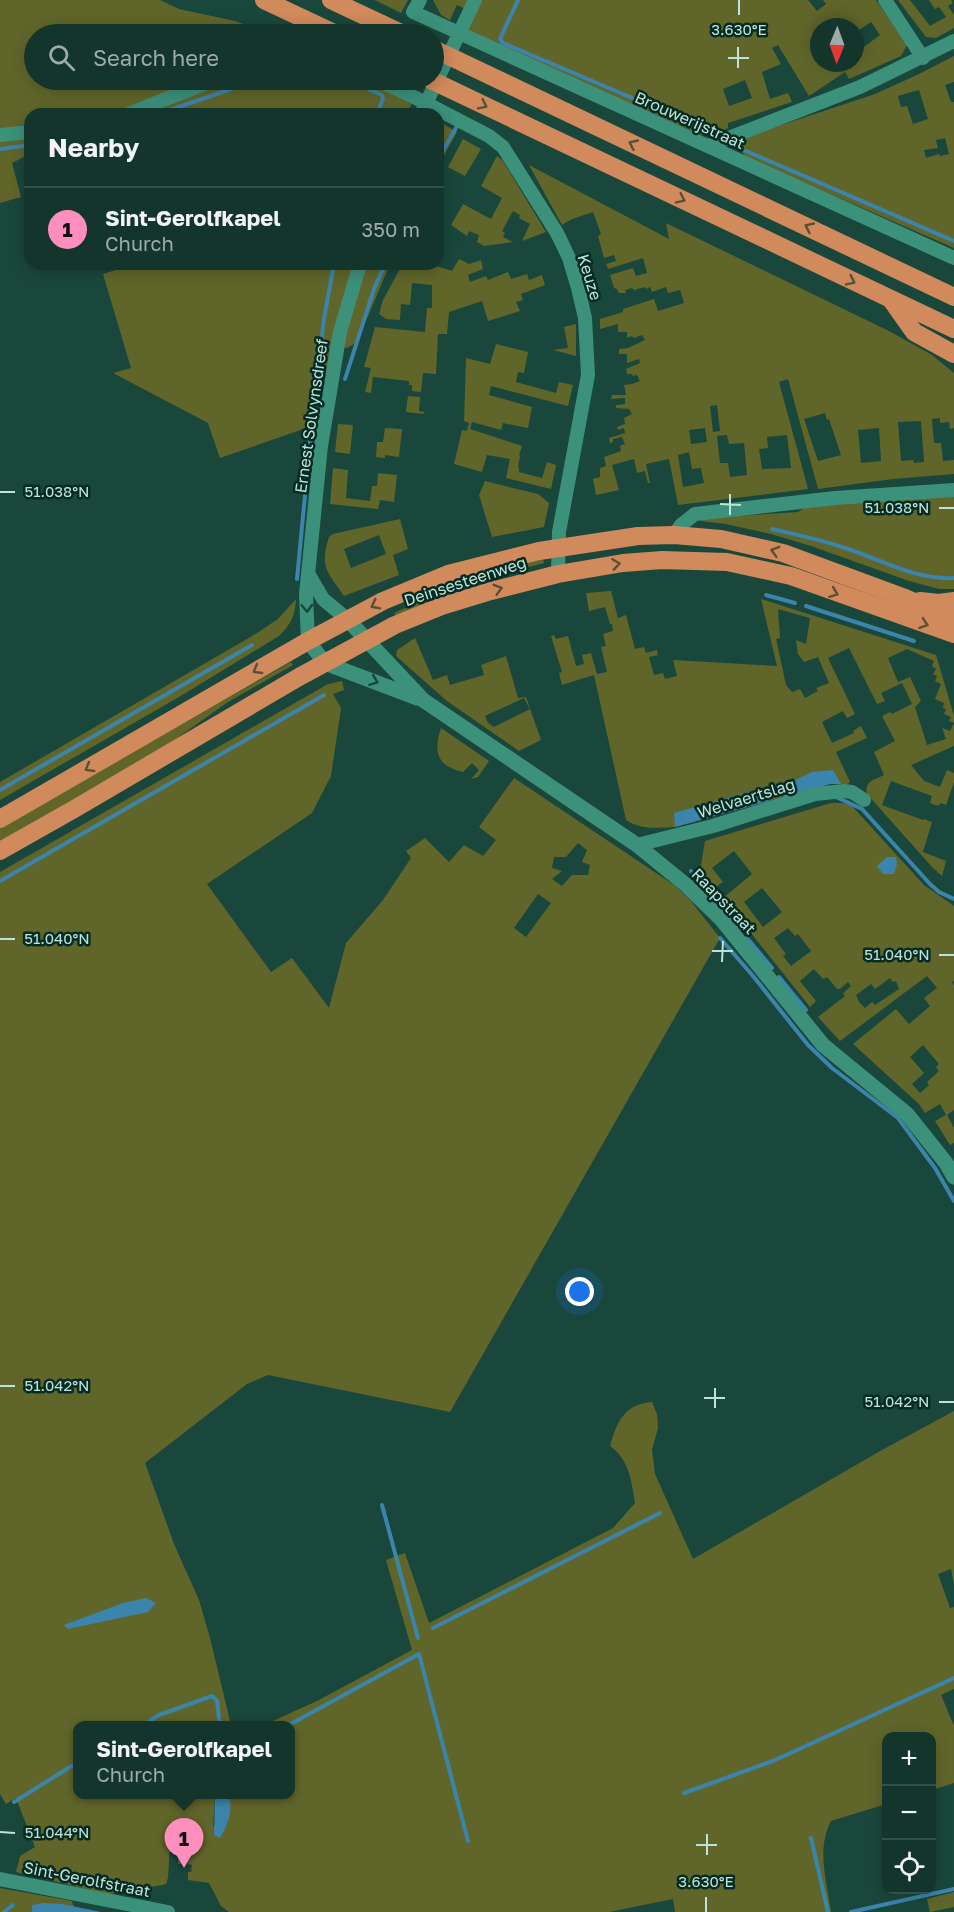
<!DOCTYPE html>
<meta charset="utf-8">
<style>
body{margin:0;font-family:"Golos Text",sans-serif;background:#214038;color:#f1f3f6}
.controls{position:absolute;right:18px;bottom:18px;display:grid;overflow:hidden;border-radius:12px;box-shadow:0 3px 15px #0003}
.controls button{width:54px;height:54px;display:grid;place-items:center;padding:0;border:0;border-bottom:2px solid #335048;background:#14352c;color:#f1f3f6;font:30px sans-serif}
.compass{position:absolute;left:810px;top:18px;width:54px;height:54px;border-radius:50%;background:#14352c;box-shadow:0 3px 15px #0003;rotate:181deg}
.you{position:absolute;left:580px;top:1292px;width:21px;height:21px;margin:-15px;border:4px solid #fff;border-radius:50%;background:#1a73e8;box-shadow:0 0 0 9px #1a73e833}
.badge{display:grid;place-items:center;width:39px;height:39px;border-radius:50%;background:#fe8ebd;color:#111;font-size:20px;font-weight:700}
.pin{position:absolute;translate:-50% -50px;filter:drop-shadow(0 2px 3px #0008)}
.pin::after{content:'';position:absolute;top:32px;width:21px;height:18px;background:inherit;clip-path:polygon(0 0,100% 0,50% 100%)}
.popup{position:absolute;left:73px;top:1721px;width:222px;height:78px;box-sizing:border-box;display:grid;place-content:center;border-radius:12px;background:#14352c;filter:drop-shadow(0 2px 4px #0005);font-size:20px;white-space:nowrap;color:#9daba9}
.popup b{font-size:22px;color:#f1f3f6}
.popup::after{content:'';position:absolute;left:50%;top:100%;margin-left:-12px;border:12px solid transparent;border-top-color:#14352c}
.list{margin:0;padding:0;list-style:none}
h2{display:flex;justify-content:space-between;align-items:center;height:78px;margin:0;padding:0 24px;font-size:26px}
h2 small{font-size:20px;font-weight:400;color:#9daba9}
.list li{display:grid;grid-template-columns:39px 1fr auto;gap:18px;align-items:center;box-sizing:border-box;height:84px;padding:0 24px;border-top:2px solid #335048}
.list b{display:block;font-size:22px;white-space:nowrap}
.list p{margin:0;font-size:20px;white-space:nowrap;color:#9daba9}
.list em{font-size:20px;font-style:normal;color:#9daba9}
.icon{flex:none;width:33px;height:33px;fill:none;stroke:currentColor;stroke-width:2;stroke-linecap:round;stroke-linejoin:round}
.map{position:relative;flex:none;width:954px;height:1912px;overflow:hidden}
.search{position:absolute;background:#14352c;box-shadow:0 3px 15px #0003;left:24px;top:24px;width:420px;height:66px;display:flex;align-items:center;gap:15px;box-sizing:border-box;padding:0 21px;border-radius:33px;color:#9daba9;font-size:22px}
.panel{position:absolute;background:#14352c;box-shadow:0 3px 15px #0003;left:24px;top:108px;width:420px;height:162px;border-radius:18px}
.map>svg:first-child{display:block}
.green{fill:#60662a;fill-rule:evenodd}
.water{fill:#3b85ac}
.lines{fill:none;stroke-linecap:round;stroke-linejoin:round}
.stream{stroke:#3b85ac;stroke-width:4}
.street{stroke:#3c917b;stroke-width:14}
.secondary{stroke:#3c917b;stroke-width:15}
.highway{stroke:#d18a5b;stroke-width:18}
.oneway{stroke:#575139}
.oneway2{stroke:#164a3d}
.ticks{fill:none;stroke:#bde4d8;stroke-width:2}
.labels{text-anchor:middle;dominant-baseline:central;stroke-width:5;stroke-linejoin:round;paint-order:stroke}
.street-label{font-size:16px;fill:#bde4d8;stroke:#062b23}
.ticks-label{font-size:15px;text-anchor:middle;fill:#bde4d8;stroke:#062b23;stroke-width:5;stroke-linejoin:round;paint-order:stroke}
</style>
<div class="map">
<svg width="954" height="1912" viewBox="0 0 954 1912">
<rect width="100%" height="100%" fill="#1a473b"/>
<!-- green -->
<g class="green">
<path d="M0,0h160l19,9 56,12 35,13h-236v46h330l48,23 -5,11h-377v40l-18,9 9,34 -21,6z"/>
<path d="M375,0h33l-7,13z"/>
<path d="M433,0h375l9,11 9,-7 -3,-4h53l31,45 -6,11 -52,23 -4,-7 -36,24 -31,-51 -6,3 9,16 -19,8 8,27 18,-6 4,9 -64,21v5l-19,8 -8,-1 -233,-104 6,-18 -17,-8 -7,15 -9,-5zM871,22l9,13 -19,14 -2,-2 -4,3v13h-36v-36h36v6zM745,80l7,18 -23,8 -6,-17z"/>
<path d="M898,0h12l20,26 16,-9 -7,-10 -4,2 -6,-9h22l2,3 -5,3 6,9v13l-18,10 -10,-1z"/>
<path d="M954,56v26l-9,3 6,17h3v146l-208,-91 -4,-5 -1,-10 4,-5 130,-43 44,-20zM919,90l9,29 -15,5 -6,-18 -6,1 -3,-11zM945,138l4,16 -9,2 -1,-2 -13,4 -2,-8 14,-2 -2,-8z"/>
<path d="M438,121l19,11 -19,34z"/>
<path d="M463,139l18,10 -16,27 -17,-9z"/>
<path d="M497,156l6,5 43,71 -24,9 8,-17 -11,-6 1,-3 -7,-4 -11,20 3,2 -2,4 10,5 -29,4 -7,-4 2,-7 -10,-4 -2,5 -16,-11 12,-21 28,15 11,-21 -21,-12z"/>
<path d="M529,165l140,74 -3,-16 225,109 41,23 22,18v55l-4,1 -1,-7 -9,1v-5l-8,1 2,24h7l2,18 11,-1v14l-61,5 -75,10 -30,-110 -9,3 29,107 -130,16 -9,-46 -23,5 4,19h-2l-3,-12 -8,2 -3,-14 -22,6 7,25 -23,5 -3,-16 7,-2v-9l6,-2 -2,-9 17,-6 -1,-5 5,-2 -3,-7 -9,2v3l-3,1 -1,-5 16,-5 -1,-5 -6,2 -1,-3 8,-3 -1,-6 8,-4 -3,-5 -13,-1v-3l9,-1v-6l-14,1 1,-4h14l-2,-10 8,-1 8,-3 -3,-6 -4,1 -1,-2h-5l-1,-5 14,-6 -1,-4 -12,4v-9h-8v-5l9,-1 17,-8 -3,-5 -8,3 -2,-2 -5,2v-6h-9v-8l-18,5v-10l23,-7v-3l31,-10 4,12 26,-8 -4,-13 -12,3 -2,-6 -14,5 -2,-5 -4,2 -1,-2 -11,3 -2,-2 -7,2 1,3h-7l-2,-4 -3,-1 -4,-13 23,-7 3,8 11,-3 -4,-15 -35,11 -2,-5 10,-3 -2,-6 -10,3 -6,-22 3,-2 -8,-22 -21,7 -10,6zM717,405l3,26 -7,1 -3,-26zM825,413l2,7 2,-1 12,36 -23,6 -14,-42zM921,421l3,41 -10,1 -1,-3 -12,1 -3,-39zM705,428l2,14 -16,2 -2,-14zM879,428l2,33 -20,2 -3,-33zM727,435l2,9 15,-1 3,32 -17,2 -2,-14h-8l-3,-27zM787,435l4,33 -29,1 -3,-20 9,-1 -1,-11zM689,452l3,17 9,-1 3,15 -21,4 -5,-32z"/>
<path d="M459,259l10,5 12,-4 2,9 -15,6 2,7 16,-6 2,4 20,-8 3,7 16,-5 2,6 13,-5 3,10 -24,9 2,6 -7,2 4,9 -32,10 -6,-20 -33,11 -2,22h-9l-2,40 -13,-1 -2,19 -9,-1v-6h-3v-4l-36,-4 -2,16 -6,-1 6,-24 -7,-1 11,-40 50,5 2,-24h5v-23l-20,-2 -2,22 -9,-1 -1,16 -14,-1 -7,-5 4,-14 18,-33c21,-6 32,-2 51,4z"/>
<path d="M135,264h255l-33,78 -10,6 -14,-2 -3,16 -24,66 -86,30 -12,-35 -95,-50 18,-5 -28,-94z"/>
<path d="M576,324v32l-23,-6 15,-2 -4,-21z"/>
<path d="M496,344l32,8 -4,21 -6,-1 -2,10 40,11 3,-11 14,3 -5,21 -77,-20 -2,9 43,12 -4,21 -25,-5 -2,7 -29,-8 -2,7 52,17 -3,9 1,1 -2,11 1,1v4l23,6 5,-16 9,3 -5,24 -45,-11 4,-19 -23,-4 -5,17 -28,-8 8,-34 5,1 2,-8 -5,-2 2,-63 24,6z"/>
<path d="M408,396l12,1 -1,14 5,1v2l-18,-2z"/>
<path d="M338,424l15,1 -3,29 -15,-2z"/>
<path d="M385,428l17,1 -3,28 -14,-2v3l-9,-1 1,-15h6z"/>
<path d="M333,468l15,2 -2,28 24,3 2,-15h5l1,-13 19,2 -3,27 -14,-2 -2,9 -48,-5z"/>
<path d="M485,481l53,13 11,9 -5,24 -52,10 -13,-42z"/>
<path d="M954,495v94h-15l-30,-8 -98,-35 -40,-12 -45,-10 -25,-3 1,-3 96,-6 10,-7z"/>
<path d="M400,519l8,30 -15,6 6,20 -55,21c-16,-24 -25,-28 -15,-59l4,-3zM379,535l7,19 -35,14 -7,-19z"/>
<path d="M543,559l1,4 -39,10 -50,16 -20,12 -39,16 -2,-4 80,-36z"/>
<path d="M611,591l7,27 8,-3 9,34 9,-2 2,6 11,-3 1,5 -9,2 5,18 9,-2 2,6 12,-3 -4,-16 104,6 -16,-67 175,56 18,61v30l-43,19 13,16 16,6 7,-17 7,3v9l-8,23 -5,-2 -3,3 -8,-3 2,-7 -41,-15 -9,24 41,15 1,-1 8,3 -9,30 23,9 -4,15 -10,-9 -65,-73c-3,-13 7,-14 17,-19l-10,-23 21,-11 -13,-25 8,-4 2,2 20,-10 -10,-21 -21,10 4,8 -8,3 -28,-56 -21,10 27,56 -8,4 -4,-7 -21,11 10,21 22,-10 -1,-2 8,-5 6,12 -31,14 14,30 -3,2h-17l-155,43c-17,1 -34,3 -49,-7l-32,-145 -32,10 -3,-12 3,-1 -11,-36 3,-1 2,4 12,-3 8,30 8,-2 -2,-9 9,-2 6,21 10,-2 -6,-25 5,-1 -3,-12 10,-3 -1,-7h-2l-5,-17 -16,4 -3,-18zM778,609l32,9 -4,26 -10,-4 2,14 6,8 14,-5 11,26 -13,5 2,3 -13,7 -5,-9 -8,3 -6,-7 -10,-46 4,-1zM907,649l27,12 -2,5 4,3 -3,5 4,2 -2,5 6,3 -6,15 9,4 -1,5 3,1 -2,5 7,3 -2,4 5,2 -4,8 -8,-3 4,11 -19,6 -12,-38 6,-6 -11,-24 -12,5 -10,-24z"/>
<path d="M296,599c-1,17 -5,25 -17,37l-100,61 -179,103v-18l254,-147 24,-16z"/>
<path d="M415,638l18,42 14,-5 3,10 34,-10 -3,-10 25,-9 12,42 8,-1 15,43 -22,11 -72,-50 -51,-45 1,-6zM524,698l6,11 -36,18 -6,-4 -3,-7z"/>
<path d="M291,662l2,3 -65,37 -65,46 -163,95v-15z"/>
<path d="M342,681l2,9 -11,4 8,14 -10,68 -19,37 -105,71 64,88 21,-14 37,50 17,-65 37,-43 28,-42 -5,-7 19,-13 24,24 15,-17 19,11 13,-16 -17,-13 35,-49 160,107 16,15 30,38 -270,474 -182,-37 -21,9 -102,79 29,81 25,56 11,38 21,87 -153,1v68l137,1 -2,32 17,-25 -1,-7 61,-1v-68l-26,-1 53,-24 95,-51 -26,-90 19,-7 24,70 184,-95 22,-25c-4,-23 -5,-42 -25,-57 7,-25 15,-42 42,-44l5,12 1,14 -6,22 3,24 38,85 189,-109 72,-39v174l-3,-16 -13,5 12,34 4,-1v82l-13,6 13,31v57l-22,7v-54h-46v68l-55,17c-15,28 -4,61 0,91h-156l-2,-13 -64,13h-380l-8,-6 -12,-23 -21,-3v-8h3l1,-7 -4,-1v-3l-7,-1v4h-3v-24l-8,2 -2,36 -2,6 -4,1 -54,9 -92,-22 4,-16 15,-9 -19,-49 -10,6 -6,-10v-922l328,-188zM578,843l9,7 -5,12 8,3 -2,10h-16l-10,11 -10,-7 10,-8 -10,-3 2,-11h12zM538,894l13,9 -25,34 -12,-9z"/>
<path d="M441,728l48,33 -11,16 -7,2 8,-9 -7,-7 -9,9c-26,-6 -30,-20 -22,-44z"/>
<path d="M831,803h13l8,3 72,79 30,21v75l-2,1 2,4v124l-7,5 7,13v15l-4,2 -15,-24 11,-6 -6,-11 -15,9 -6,-9 -66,-60 43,-35 13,15 21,-18 -6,-8 13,-10 -10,-12 -87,65 -22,-24 27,-21 -2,-3 8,-7 -3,-4 -8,7h-3l-10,-12 -4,2 -9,-10 -14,12 16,20 -6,6 -87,-109 29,-24 -18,-23 -22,17 11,14 -10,7 -13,-18 5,-30zM762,888l20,24 -19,15 -19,-25zM788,928l7,8 3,-2 13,17 -20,15 -8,-10 3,-2 -12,-16zM890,978l3,4 3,-1 3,8 -24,16 -3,-3 -7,6 -6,-6 -3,-7 15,-11 4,5zM923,1045l16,19 -3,3 3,4 -12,11 2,3 -9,8 -8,-9 12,-11 -14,-16z"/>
<path d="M0,1888l72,13 3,11h-75z"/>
<path d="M954,1892v15l-24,5 -3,-13z"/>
</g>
<!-- water -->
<g class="water">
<path d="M833,770l8,14h-11l-46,13 -3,-10 31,-15z"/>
<path d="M749,792l14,1 6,8 -94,26 -1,-14z"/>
<path d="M887,857h9l1,7 -3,10h-11l-6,-8z"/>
<path d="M146,1598l10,5 -8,9 -80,17 -4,-4 59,-22z"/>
<path d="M215,1795h14c4,16 -1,29 -9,43l-6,-3z"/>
<path d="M42,1903l20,1 39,8h-69v-7z"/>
</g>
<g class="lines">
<!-- stream -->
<g class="stream">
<path d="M518,0l-18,39 3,4 202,86"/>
<path d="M311,80h2"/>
<path d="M348,80l34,15 1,4 -6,15"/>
<path d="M158,114l100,-34"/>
<path d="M0,149l30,-4"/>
<path d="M746,151l208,90"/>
<path d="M438,159l18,-31"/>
<path d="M345,379l29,-90 11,-25"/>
<path d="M772,529c26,6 51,11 76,20 36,12 68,31 106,29"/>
<path d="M297,579l16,-167 11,-93 10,-55"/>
<path d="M766,595l29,8"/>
<path d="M806,606l108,35"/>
<path d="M0,790l252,-145"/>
<path d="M836,797l26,12 68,75 9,8 15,7"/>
<path d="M691,871l17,21"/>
<path d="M0,881l324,-186"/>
<path d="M718,904l21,25"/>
<path d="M720,938l33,38 55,69 24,23 66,50 37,50 19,33"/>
<path d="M747,938l25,30"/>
<path d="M779,977l27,33"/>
<path d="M382,1505l36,133"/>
<path d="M433,1628l227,-115"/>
<path d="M142,1726l17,-11 53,-19 5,5 3,25"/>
<path d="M287,1726l132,-72 49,187"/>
<path d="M684,1793l89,-32 181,-83"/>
<path d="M14,1802l64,-40"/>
<path d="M811,1838l17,74"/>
<path d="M4,1912l9,-7"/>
<path d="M851,1912l103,-23"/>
</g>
<!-- street -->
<g class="street">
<path d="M420,0l-7,12 541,246"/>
<path d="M885,0l38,58"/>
<path d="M377,80l37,17 75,39 14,11 54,86 12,25 9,30 7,30 3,57 -29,157 -1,42"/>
<path d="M128,114l86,-34"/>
<path d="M421,114l54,-114"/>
<path d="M0,135l30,-3"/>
<path d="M708,146l152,-59 94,-46"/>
<path d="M674,535l7,-10 14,-11 140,-16 119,-8"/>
<path d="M309,575l14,24 24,20"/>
<path d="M308,641l-2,-47 15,-148 19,-114 20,-68"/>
<path d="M637,845l76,-19 102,-32 29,-3 8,1 12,8"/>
<path d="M0,1879l168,33"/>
</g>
<!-- secondary -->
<g class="secondary">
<path d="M347,619l76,81 214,145 49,40 35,34 102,126 84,69 39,49 8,14"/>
<path d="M308,641l17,22 92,35"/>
</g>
<!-- highway -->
<g class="highway">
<path d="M264,0l72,34"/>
<path d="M331,0l72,34"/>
<path d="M434,49l520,248"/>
<path d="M431,80l523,249"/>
<path d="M892,301l22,31 40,22"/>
<path d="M920,601l19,2 15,-2"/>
<path d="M0,819l308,-178 75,-40 65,-27 91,-23 99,-15 36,-1 47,4 62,14 122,45 49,21"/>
<path d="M0,851l76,-43 223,-131 96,-52 47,-19 49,-15 67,-17 65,-11 39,-3 65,2 64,14 163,58"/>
</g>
</g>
<!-- one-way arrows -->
<defs><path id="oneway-chevron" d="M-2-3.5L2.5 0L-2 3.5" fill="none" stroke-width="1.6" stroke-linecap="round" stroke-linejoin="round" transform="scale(1.5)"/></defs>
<g class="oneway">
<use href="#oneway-chevron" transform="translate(483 105) rotate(26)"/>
<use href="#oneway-chevron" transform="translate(633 144) rotate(-155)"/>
<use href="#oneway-chevron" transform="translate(681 199) rotate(26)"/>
<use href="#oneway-chevron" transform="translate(809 227) rotate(-155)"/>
<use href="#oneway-chevron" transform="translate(851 281) rotate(26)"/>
<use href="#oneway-chevron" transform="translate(775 551) rotate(-164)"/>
<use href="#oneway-chevron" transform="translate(616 564) rotate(-8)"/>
<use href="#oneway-chevron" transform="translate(498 589) rotate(-16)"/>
<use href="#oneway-chevron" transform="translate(834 593) rotate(21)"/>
<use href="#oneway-chevron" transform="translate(375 605) rotate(153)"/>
<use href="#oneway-chevron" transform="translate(924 624) rotate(19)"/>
<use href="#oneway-chevron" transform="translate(257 670) rotate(150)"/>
<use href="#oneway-chevron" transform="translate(89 768) rotate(150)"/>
</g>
<g class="oneway2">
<use href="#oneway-chevron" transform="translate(307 608) rotate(87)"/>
<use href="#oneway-chevron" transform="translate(374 681) rotate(21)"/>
</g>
<!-- ticks -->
<path class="ticks" d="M739,15v-15M728,58h21M738,68v-21M0,492h15M720,504l21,1M939,508h15M730,515v-21M0,939h15M712,951h21M939,955h15M722,962l1,-21M0,1386h15M704,1398h21M939,1402h15M715,1408v-20M0,1832l15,1M696,1845h21M707,1855v-21M706,1912v-15"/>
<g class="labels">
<!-- street labels -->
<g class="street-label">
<text transform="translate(690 120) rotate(24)">Brouwerijstraat</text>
<text transform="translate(590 277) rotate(73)">Keuze</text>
<text transform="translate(311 416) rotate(-82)">Ernest Solvynsdreef</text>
<text transform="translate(465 581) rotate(-18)">Deinsesteenweg</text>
<text transform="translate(746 798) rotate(-17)">Welvaertslag</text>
<text transform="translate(724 901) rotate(46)">Raapstraat</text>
<text transform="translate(87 1879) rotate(11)">Sint-Gerolfstraat</text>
</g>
</g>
<g class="ticks-label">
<text x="739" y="35">3.630°E</text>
<text x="57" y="497">51.038°N</text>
<text x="897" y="513">51.038°N</text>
<text x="57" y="944">51.040°N</text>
<text x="897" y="960">51.040°N</text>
<text x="57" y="1391">51.042°N</text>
<text x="897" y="1407">51.042°N</text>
<text x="57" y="1838">51.044°N</text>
<text x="706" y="1887">3.630°E</text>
</g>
</svg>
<div class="controls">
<button>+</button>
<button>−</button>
<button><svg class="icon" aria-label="locate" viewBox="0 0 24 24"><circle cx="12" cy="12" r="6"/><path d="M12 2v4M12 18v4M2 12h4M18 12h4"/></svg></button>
</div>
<svg class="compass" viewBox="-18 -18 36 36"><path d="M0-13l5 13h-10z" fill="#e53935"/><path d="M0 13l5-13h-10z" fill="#9daba9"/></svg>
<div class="you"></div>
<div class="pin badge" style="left:184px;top:1868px">1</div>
<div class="popup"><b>Sint-Gerolfkapel</b>Church</div>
<div class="search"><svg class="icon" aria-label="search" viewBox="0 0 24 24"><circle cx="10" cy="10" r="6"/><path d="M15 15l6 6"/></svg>Search here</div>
<section class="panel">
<h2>Nearby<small></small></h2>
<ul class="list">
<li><span class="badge">1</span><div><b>Sint-Gerolfkapel</b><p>Church</p></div><em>350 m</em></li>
</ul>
</section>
</div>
